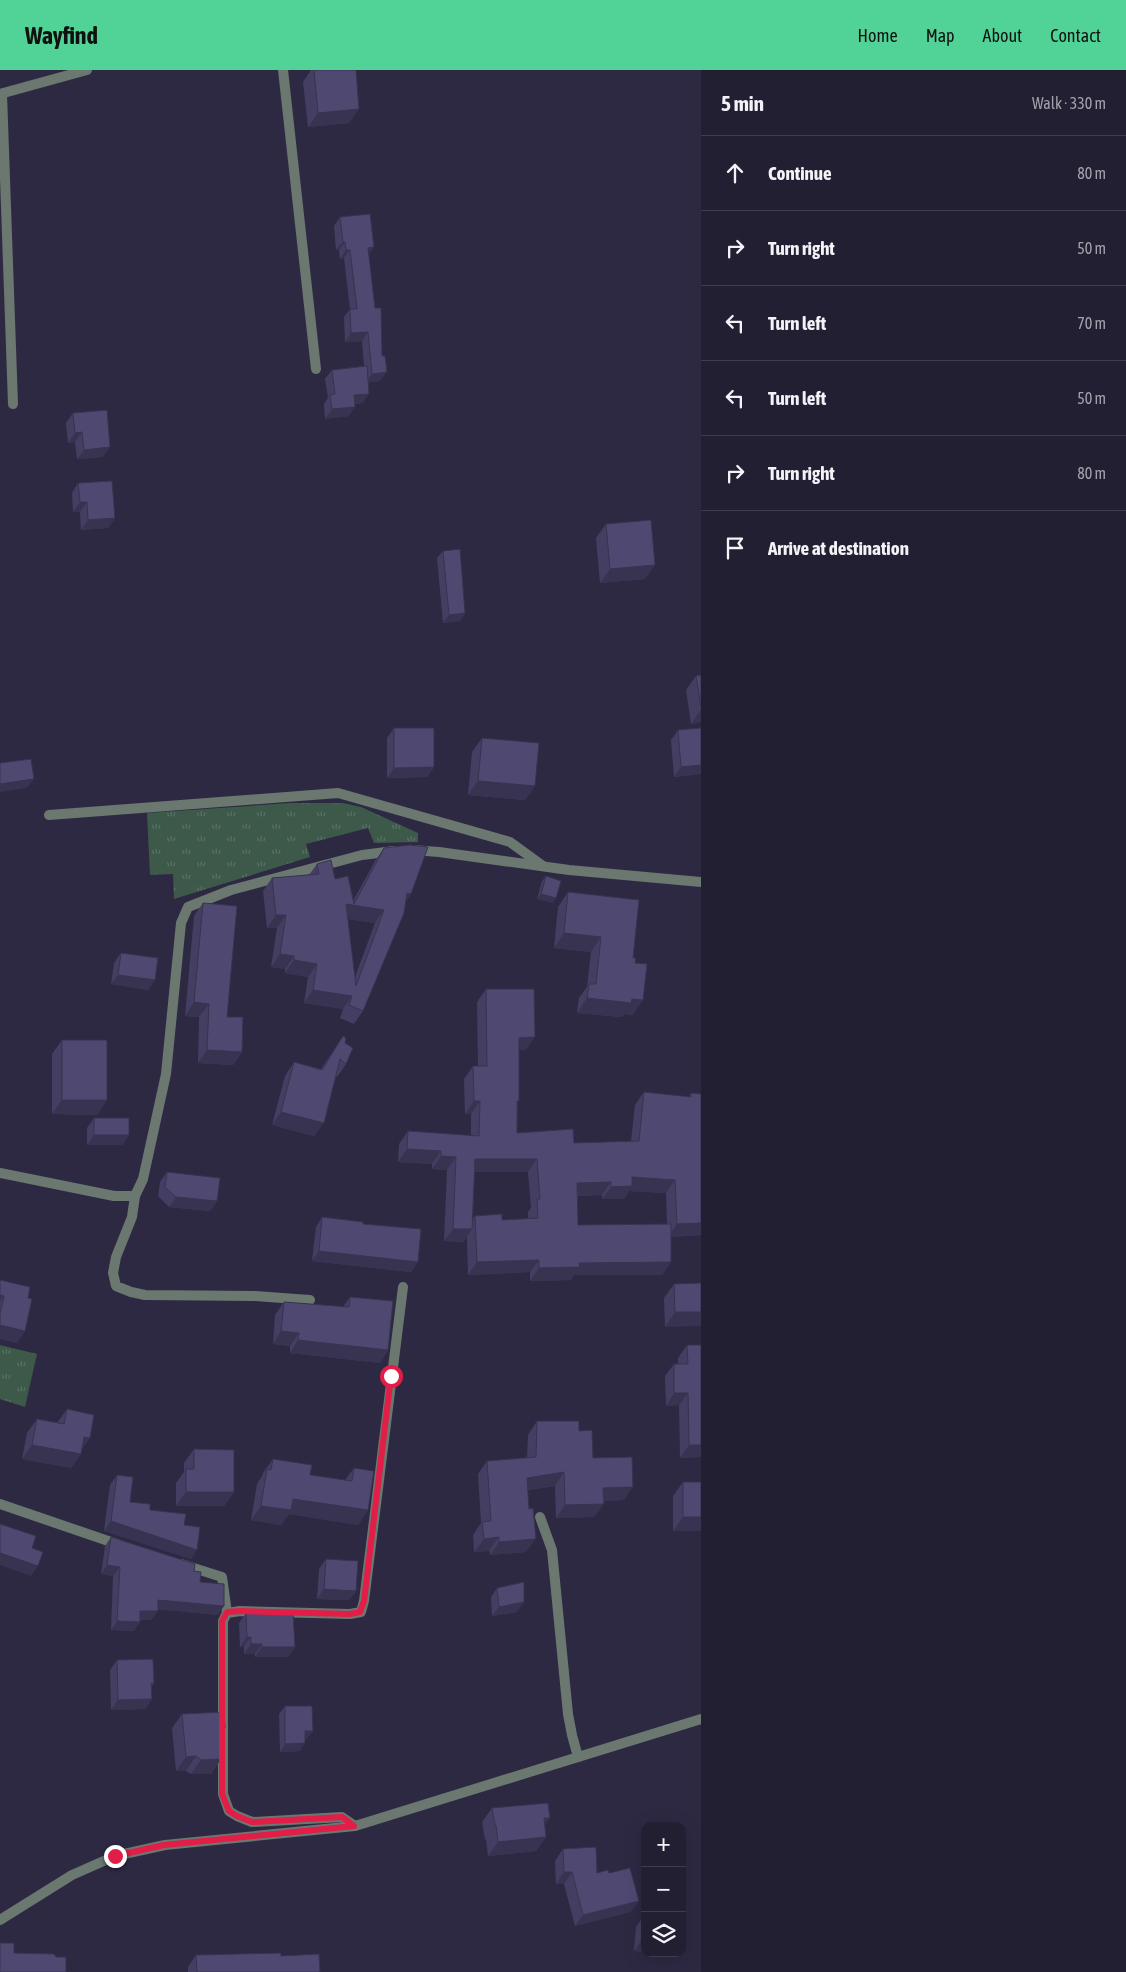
<!DOCTYPE html>
<meta charset="utf-8">
<style>
body{margin:0;font-family:"Asap Condensed",sans-serif;background:#2e2c3e;color:#f1f3f6}
.controls{position:absolute;right:15px;bottom:15px;display:grid;overflow:hidden;border-radius:10px;box-shadow:0 5px 20px #0002}
.controls button{width:45px;height:45px;display:grid;place-items:center;padding:0;border:0;border-bottom:1px solid #3f3d4d;background:#221f32;color:#f1f3f6;font:25px sans-serif}
.stop{position:absolute;width:15px;height:15px;margin:-11px;border:4px solid #e11d48;border-radius:50%;background:#fff}
.stop.end{background:#e11d48;border-color:#fff;box-shadow:0 1px 5px #0008}
.list{margin:0;padding:0;list-style:none}
h2{display:flex;justify-content:space-between;align-items:center;height:65px;margin:0;padding:0 20px;font-size:21px}
h2 small{font-size:16px;font-weight:400;color:#a2a2ac}
.list li{display:grid;grid-template-columns:32px 1fr auto;gap:15px;align-items:center;box-sizing:border-box;height:75px;padding:0 20px;border-top:1px solid #3f3d4d}
.list b{display:block;font-size:19px;white-space:nowrap}
.list em{font-size:16px;font-style:normal;color:#a2a2ac}
.icon{flex:none;width:28px;height:28px;fill:none;stroke:currentColor;stroke-width:2;stroke-linecap:round;stroke-linejoin:round}
.map{position:relative;flex:none;width:701px;height:1902px;overflow:hidden}
header{display:flex;align-items:center;gap:30px;box-sizing:border-box;height:70px;padding:0 25px;background:#51d397;color:#111}
header strong{font-size:24px}
nav{display:flex;gap:28px;margin-inline-start:auto;font-size:18px}
main{display:flex}
aside{flex:1;background:#221f32}
.map>svg:first-child{display:block}
.grass{fill:url(#grass-tufts)}
.lines{fill:none;stroke-linecap:round;stroke-linejoin:round}
.service{stroke:#6a7870;stroke-width:10}
.minor{stroke:#6a7870;stroke-width:10}
.wall{fill:#443f62;fill-rule:evenodd}
.shaded-wall{fill:#373350}
.building{fill:#4f4972;stroke:#373350;fill-rule:evenodd}
.route{stroke:#e11d48;stroke-width:6}
</style>
<header>
<strong>Wayfind</strong>
<nav><a>Home</a><a>Map</a><a>About</a><a>Contact</a></nav>
</header>
<main>
<div class="map">
<svg width="701" height="1902" viewBox="0 0 701 1902">
<defs>
<pattern id="grass-tufts" width="24" height="20" patternUnits="userSpaceOnUse" patternTransform="scale(1.25)"><rect width="24" height="20" fill="#3d594a"/><path d="M3 7l-1-3M5 7V3M7 7l1-3M15 17l-1-3M17 17v-4M19 17l1-3" fill="none" stroke="#597165"/></pattern>
</defs>
<rect width="100%" height="100%" fill="#2d2943"/>
<!-- grass -->
<g class="grass">
<path d="M291,733h52l18,4 57,26v9l-44,1 -6,-15 -62,16 4,13 -136,42 -1,-25 -23,1 -3,-62z"/>
<path d="M0,1275l37,9 -12,53 -25,-8z"/>
</g>
<g class="lines">
<!-- service -->
<g class="service">
<path d="M283,0l33,299"/>
<path d="M2,24l11,310"/>
<path d="M0,1434l120,41"/>
<path d="M540,1447l12,33 16,164 4,21 6,22"/>
<path d="M181,1494l41,13 5,36"/>
</g>
<!-- minor -->
<g class="minor">
<path d="M0,24l87,-24"/>
<path d="M49,745l289,-22 172,49 33,24"/>
<path d="M413,780l26,2 130,18 132,12"/>
<path d="M0,1103l114,23h21"/>
<path d="M310,1230l-55,-4 -110,-1 -14,-3 -15,-6 -3,-13 3,-16 16,-40 3,-21 8,-17 23,-105 15,-151 7,-16 43,-17 131,-35 32,-4"/>
<path d="M355,1756l-13,-9 -90,5 -15,-6 -8,-5 -6,-17v-173l4,-8 13,-2 110,3 11,-2 3,-11 39,-314"/>
<path d="M0,1850l72,-45 43,-19 50,-11 190,-19 346,-107"/>
</g>
</g>
<!-- wall -->
<g class="wall">
<path d="M311,0h45l-7,53 -41,4 -5,-45z"/>
<path d="M340,147l29,37 11,127 -12,1 -5,21 -8,1 -6,12 -24,3 -1,-15 4,-6 -3,-19 7,-9 32,-4 -2,-25 -17,1 -1,-25 6,-8 -6,-51 -4,1 -1,-9h-3l-2,-24z"/>
<path d="M73,343l30,44 -26,2 -2,-17 -7,1 -2,-20z"/>
<path d="M78,413l37,35 -7,10 -27,2 -1,-18h-7l-1,-19z"/>
<path d="M606,454l39,55 -45,4 -4,-45z"/>
<path d="M443,481l22,62 -5,8 -17,2 -6,-65z"/>
<path d="M701,605v47l-10,2 -5,-34 10,-14z"/>
<path d="M394,658l40,39 -7,10 -40,1v-40z"/>
<path d="M701,658v46l-27,3 -3,-37 7,-10z"/>
<path d="M482,668l53,48 -10,14 -57,-5 4,-43z"/>
<path d="M384,778l27,46 -6,9 -42,108 -9,13 -14,-6 3,-9 -39,-6 4,-26 -23,-4v-4l-14,-2 6,-39h-10l-4,-37 9,-13 37,-3 8,-11 18,15 18,22 22,-40zM348,849l27,4 -20,54z"/>
<path d="M546,806l7,27 -16,-4 5,-18z"/>
<path d="M568,822l65,66v57l-9,-1 -3,3 -44,-4 2,-15 8,-11 4,-35 -37,-4 4,-41z"/>
<path d="M203,833l24,114 15,35 -9,13 -35,-2 1,-46 -14,-1 9,-100z"/>
<path d="M121,883l34,27 -7,10 -37,-6 3,-21z"/>
<path d="M486,919l40,61h-7l-2,83 57,10 57,-2 4,-36 9,-13 45,5 2,-4 10,1v141l-30,2v25l-9,13h-88l-3,5 -41,1v-9l-62,3 -1,-38 -4,5 -19,-1 3,-71 -15,-1v-5l-34,-2 1,-18 9,-13 63,5v-22h-6l-1,-35 9,-13h5l-1,-64zM474,1102h54l3,36 -3,4v7l-26,1 -27,-4 -3,4zM629,1121l37,2 1,31 -89,1v-29l24,-1v4h22z"/>
<path d="M343,966l2,7 1,21 -9,13 -1,-1 -22,60 -42,-11 13,-49 9,-14 27,7z"/>
<path d="M62,970l45,60 -10,15 -45,-1v-60z"/>
<path d="M94,1048l35,17 -7,10h-35v-17z"/>
<path d="M167,1102l50,29 -7,10 -41,-4 -11,-11 2,-14z"/>
<path d="M322,1147l41,7 55,38 -7,10 -99,-11 4,-34z"/>
<path d="M0,1210l28,18 -3,33 -8,12 -17,-4z"/>
<path d="M701,1213l-36,44 -1,-29 10,-14z"/>
<path d="M350,1227l38,53 -8,13 -90,-10v-7l-17,-2 2,-29 9,-13 59,5z"/>
<path d="M687,1275l14,112 -21,1 -1,-53 -13,1 -1,-30 9,-12h4v-6z"/>
<path d="M67,1339l23,29 -9,12v4l-10,14 -49,-9 5,-26 10,-14 20,4z"/>
<path d="M537,1351l42,10 14,27 31,42 -20,1 -10,16 -38,1 -1,-32 -27,4 -2,62 -36,3 -1,-4 -15,1 -1,-17 8,-12 -3,-49 9,-13 40,-3 1,-23z"/>
<path d="M194,1379l40,43 -10,14h-48v-23l8,-11v-9z"/>
<path d="M273,1389l37,16 35,5 9,-12 14,42 -10,15 -69,-11 -8,11 -30,-5 6,-36 5,-8 1,-3z"/>
<path d="M117,1405l13,27 54,23 7,34 -87,-28 6,-46z"/>
<path d="M683,1412h18v49h-28v-35z"/>
<path d="M111,1467l83,34 24,44 -60,-6v2l-7,9h-11l-6,11 -23,-1 2,-54 -12,-2 4,-28z"/>
<path d="M326,1489l30,32 -7,9 -32,-1 2,-30z"/>
<path d="M497,1518l20,24 -25,4 -1,-19z"/>
<path d="M246,1543l49,34 -7,10h-33v-3h-11v-8l-4,1 -1,-24z"/>
<path d="M117,1590l37,23 -2,3v13l-7,10 -34,1 -1,-40z"/>
<path d="M285,1636l22,33h-2l-5,12 -20,1 -1,-38z"/>
<path d="M182,1644l38,21 1,24 -10,15h-20l-5,-3h-10l-4,-43z"/>
<path d="M492,1738l52,17 2,12 -10,14 -48,5 -2,-17 -1,1 -3,-18z"/>
<path d="M563,1779l34,24h12l30,28 -9,11 -55,14 -11,-42h-8l-1,-23z"/>
<path d="M643,1847h2v35l-11,-1 2,-24z"/>
<path d="M196,1885l85,1 39,16h-132v-5z"/>
</g>
<!-- shaded-wall -->
<g class="shaded-wall">
<path d="M359,39l-10,14 -41,4 10,-14z"/>
<path d="M343,172h2l-6,8h-3z"/>
<path d="M374,177l-6,9v-8z"/>
<path d="M346,180h4l-6,8 -4,1z"/>
<path d="M368,262l-6,9 -17,1 6,-9z"/>
<path d="M387,302l-7,9 -14,2 6,-9z"/>
<path d="M369,324l-6,9 -16,2 7,-10z"/>
<path d="M355,337l-6,9 -24,3 7,-10z"/>
<path d="M82,362l-7,10 -7,1 7,-10z"/>
<path d="M110,377l-7,10 -26,2 7,-9z"/>
<path d="M80,432h7l-7,10h-7z"/>
<path d="M115,448l-7,10 -27,2 7,-10z"/>
<path d="M655,495l-10,14 -45,4 10,-14z"/>
<path d="M465,543l-5,8 -17,2 6,-8z"/>
<path d="M701,640v12l-10,2z"/>
<path d="M701,695v9l-27,3 7,-10z"/>
<path d="M434,697l-7,10 -40,1 7,-10z"/>
<path d="M34,709l-7,9 -27,4v-8z"/>
<path d="M478,711l57,5 -10,14 -57,-5z"/>
<path d="M407,823l4,1 -9,13z"/>
<path d="M541,824l15,4 -3,5 -16,-4z"/>
<path d="M346,834l38,6 -9,13 -38,-6z"/>
<path d="M276,845h10l-9,13h-10z"/>
<path d="M564,863l37,4 -10,15 -37,-4z"/>
<path d="M280,884l14,2 -9,13 -14,-2z"/>
<path d="M294,890l23,4 -9,13 -23,-4z"/>
<path d="M118,905l37,5 -7,10 -37,-6z"/>
<path d="M313,920l39,6 -9,13 -39,-6z"/>
<path d="M587,928l45,1 11,1 -10,15 -9,-1 -3,3 -44,-4z"/>
<path d="M194,932l15,2 -10,13 -14,-1z"/>
<path d="M535,967l-9,13h-16l9,-12z"/>
<path d="M207,980l35,2 -9,13 -35,-2z"/>
<path d="M62,1030h45l-10,15 -45,-1z"/>
<path d="M474,1031h6l-9,13h-6z"/>
<path d="M281,1042l43,11 -10,13 -42,-11z"/>
<path d="M94,1065h35l-7,10h-35z"/>
<path d="M407,1079l34,2 -9,13 -34,-2z"/>
<path d="M441,1086l15,1 -9,13 -15,-1z"/>
<path d="M475,1089h62l-9,13h-62z"/>
<path d="M632,1107l43,3 -9,13 -37,-2 -5,8h-22l9,-12z"/>
<path d="M611,1112l-9,13 -34,1 9,-13z"/>
<path d="M176,1127l41,4 -7,10 -41,-4z"/>
<path d="M701,1153v12l-33,2 9,-13z"/>
<path d="M453,1159h19l-9,13 -19,-1z"/>
<path d="M319,1181l99,11 -7,10 -99,-11z"/>
<path d="M539,1190l-9,12 -62,3 9,-13z"/>
<path d="M671,1192l-9,13h-88l-3,5 -41,1 9,-13 40,-5z"/>
<path d="M0,1225l4,1 -4,5z"/>
<path d="M675,1242h26v14l-36,1z"/>
<path d="M0,1255l25,6 -8,12 -17,-4z"/>
<path d="M281,1261l18,2 -9,13 -17,-2z"/>
<path d="M298,1270l90,10 -8,13 -90,-10z"/>
<path d="M674,1323h14l-9,12 -13,1z"/>
<path d="M84,1367l6,1 -10,14z"/>
<path d="M32,1375l49,9 -10,14 -49,-9z"/>
<path d="M689,1375h12v12l-21,1z"/>
<path d="M564,1402l-9,14 -37,5 9,-13z"/>
<path d="M633,1417l-9,13 -30,1 9,-13z"/>
<path d="M186,1422h48l-10,14h-48z"/>
<path d="M293,1429l75,11 -10,15 -69,-11 -8,11 -30,-5 10,-14z"/>
<path d="M604,1434l-10,13 -38,1 9,-13z"/>
<path d="M683,1447h18v14h-28z"/>
<path d="M111,1451l86,29 -6,9 -87,-28z"/>
<path d="M499,1467l-10,14 -15,1 10,-13z"/>
<path d="M536,1469l-10,13 -36,3 9,-13z"/>
<path d="M0,1483l38,13 -7,10 -31,-11z"/>
<path d="M107,1495l13,2 -7,9 -12,-2z"/>
<path d="M324,1519l32,2 -7,9 -32,-1z"/>
<path d="M158,1530l66,6 -6,9 -66,-6z"/>
<path d="M524,1532l-7,10 -25,4 7,-9z"/>
<path d="M140,1541h18l-7,9h-17z"/>
<path d="M117,1551l23,1 -6,9 -23,-1z"/>
<path d="M247,1567h4l-7,9 -4,1z"/>
<path d="M251,1574h11l-7,10h-11z"/>
<path d="M262,1577h33l-7,10h-33z"/>
<path d="M152,1629l-7,10 -34,1 7,-10z"/>
<path d="M220,1658h5l-10,14z"/>
<path d="M305,1661h8l-6,8h-7z"/>
<path d="M305,1673l-5,8 -20,1 5,-8z"/>
<path d="M196,1686l-10,15h-10l10,-14z"/>
<path d="M221,1689l-10,15h-20l10,-14z"/>
<path d="M544,1748h6l-10,14z"/>
<path d="M546,1767l-10,14 -48,5 10,-14z"/>
<path d="M564,1802h8l-8,12h-8z"/>
<path d="M639,1831l-9,11 -55,14 8,-11z"/>
<path d="M641,1871l4,1v10l-11,-1z"/>
</g>
<!-- building -->
<g class="building">
<path d="M314,0h42l3,39 -41,4z"/>
<path d="M370,144l4,33 -6,1 7,60h6l1,48h3l2,16 -15,2 -4,-42 -17,1 -1,-24h7l-7,-59h-4l-1,-8h-2l-3,-25z"/>
<path d="M367,296l2,28 -15,1 1,12 -23,2 -2,-14 5,-1 -3,-24z"/>
<path d="M107,340l3,37 -26,3 -2,-18 -7,1 -2,-20z"/>
<path d="M112,411l3,37 -27,2 -1,-18h-7l-2,-19z"/>
<path d="M651,450l4,45 -45,4 -4,-45z"/>
<path d="M460,479l5,64 -16,2 -6,-64z"/>
<path d="M701,605v32l-5,-31z"/>
<path d="M394,658h40v39l-40,1z"/>
<path d="M701,658v37l-20,2 -3,-37z"/>
<path d="M482,668l57,5 -4,43 -57,-5z"/>
<path d="M31,689l3,20 -34,5v-21z"/>
<path d="M410,775l18,2 -17,47 -4,-1 -3,20 -41,98 -14,-6 3,-9 -39,-6 4,-26 -23,-4v-4l-14,-2 6,-39h-10l-4,-37 47,-4 -2,-10 14,-4 4,19 13,-3 6,28 30,-56zM346,834l38,6 -28,76z"/>
<path d="M546,806l15,5 -5,17 -15,-4z"/>
<path d="M568,822l71,8 -6,58h3l-1,5 12,1 -4,36 -11,-1 -1,4 -44,-5 2,-14h7l5,-47 -37,-4z"/>
<path d="M203,833l34,3 -10,111h16l-1,35 -35,-2 2,-46 -15,-2z"/>
<path d="M121,883l37,5 -3,22 -37,-5z"/>
<path d="M486,919h48l1,48 -16,1v63h-2v32l56,-4 1,14 65,-2 5,-49 47,5v-4l10,1v129l-24,1 -2,-44 -43,-3v9l-21,1v-5l-34,1 1,42 93,-1v38l-92,1 1,4 -41,1v-8l-62,2 -2,-46 27,-2v6l36,-2 -1,-19h3l-3,-40h-62l-3,70h-19l3,-72 -15,-1v-5l-34,-2 1,-18 71,5 1,-35h-6l-1,-35h14z"/>
<path d="M343,966l3,2 -1,5 8,5 -7,16 -6,-5 -16,64 -43,-11 13,-50 28,8z"/>
<rect x="62" y="970" width="45" height="60"/>
<rect x="94" y="1048" width="35" height="17"/>
<path d="M167,1102l53,6 -3,23 -41,-4 -11,-10z"/>
<path d="M322,1147l41,5v2l58,5 -3,33 -99,-11z"/>
<path d="M0,1210l30,7 -2,11 4,1 -7,32 -25,-6v-11l4,-18 -4,-1z"/>
<path d="M701,1213v29h-26l-1,-28z"/>
<path d="M350,1227l43,4 -5,49 -90,-10 1,-7 -18,-2 3,-29 65,5z"/>
<path d="M687,1275h14v100h-12l-1,-52h-14v-29h14z"/>
<path d="M67,1339l27,6 -4,23 -6,-1 -3,17 -49,-9 5,-26 27,5z"/>
<path d="M537,1351h42v10l13,-1 1,28 39,-1 1,30 -30,1 1,16 -39,1 -1,-33 -37,6 2,31 4,-1 3,31 -37,3v-5l-15,2 -2,-17 9,-1 -4,-60 49,-4z"/>
<path d="M194,1379l40,1v42h-48v-23h8z"/>
<path d="M273,1389l39,6 -2,10 42,6 2,-13 20,3 -6,39 -75,-11 -2,11 -30,-4 6,-37 4,1z"/>
<path d="M117,1405l16,2 -3,25 20,2v6l36,4 -2,11 16,2 -3,23 -86,-29z"/>
<rect x="683" y="1412" width="18" height="35"/>
<path d="M0,1454l36,12 -4,12 11,4 -5,14 -38,-13z"/>
<path d="M111,1467l84,27 -1,7 7,1 -1,10 24,2v22l-66,-6v11h-18v11l-23,-1 3,-54 -13,-2z"/>
<path d="M326,1489l32,2 -2,30 -32,-2z"/>
<path d="M524,1512v20l-25,5 -2,-19z"/>
<path d="M293,1541l2,36h-33v-3h-11v-7h-4l-1,-24z"/>
<path d="M153,1589l1,24h-3l1,16 -34,1 -1,-40z"/>
<path d="M285,1636h27l1,25h-8v12l-20,1z"/>
<path d="M224,1642l1,16h-5l1,31 -20,1 -5,-4 -10,1 -4,-43z"/>
<path d="M548,1733l2,15h-6l2,19 -48,5 -2,-17h-1l-3,-17z"/>
<path d="M596,1777l1,26 11,-3 1,3 21,-5 9,33 -56,14 -11,-43h-8l-1,-23z"/>
<path d="M643,1847h2v25l-4,-1z"/>
<path d="M0,1873h14v10l40,1 2,3h10v15h-66z"/>
<path d="M281,1883v3l38,-2 1,18h-123l-1,-17z"/>
</g>
<g class="lines">
<!-- route -->
<path class="route" d="M115,1786l49,-11 190,-19 -12,-9 -90,5 -15,-6 -8,-5 -7,-17v-173l5,-9 13,-1 110,3 10,-2 4,-11 27,-225"/>
</g>
</svg>
<div class="controls">
<button>+</button>
<button>−</button>
<button><svg class="icon" aria-label="layers" viewBox="0 0 24 24"><path d="M12 4l9 5-9 5-9-5zM3 14l9 5 9-5"/></svg></button>
</div>
<div class="stop" style="left:391px;top:1306px"></div>
<div class="stop end" style="left:115px;top:1786px"></div>
</div>
<aside>
<h2>5 min<small>Walk · 330 m</small></h2>
<ul class="list">
<li><svg class="icon" aria-label="ahead" viewBox="0 0 24 24"><path d="M12 20V5M6 11l6-6 6 6"/></svg><div><b>Continue</b></div><em>80 m</em></li>
<li><svg class="icon" aria-label="right" viewBox="0 0 24 24"><path d="M7 20v-9h11M14 6l5 5-5 5"/></svg><div><b>Turn right</b></div><em>50 m</em></li>
<li><svg class="icon" aria-label="left" viewBox="0 0 24 24"><path d="M17 20v-9H6M10 6l-5 5 5 5"/></svg><div><b>Turn left</b></div><em>70 m</em></li>
<li><svg class="icon" aria-label="left" viewBox="0 0 24 24"><path d="M17 20v-9H6M10 6l-5 5 5 5"/></svg><div><b>Turn left</b></div><em>50 m</em></li>
<li><svg class="icon" aria-label="right" viewBox="0 0 24 24"><path d="M7 20v-9h11M14 6l5 5-5 5"/></svg><div><b>Turn right</b></div><em>80 m</em></li>
<li><svg class="icon" aria-label="arrive" viewBox="0 0 24 24"><path d="M6 21V4h12l-3 4 3 4H6"/></svg><div><b>Arrive at destination</b></div></li>
</ul>
</aside>
</main>
